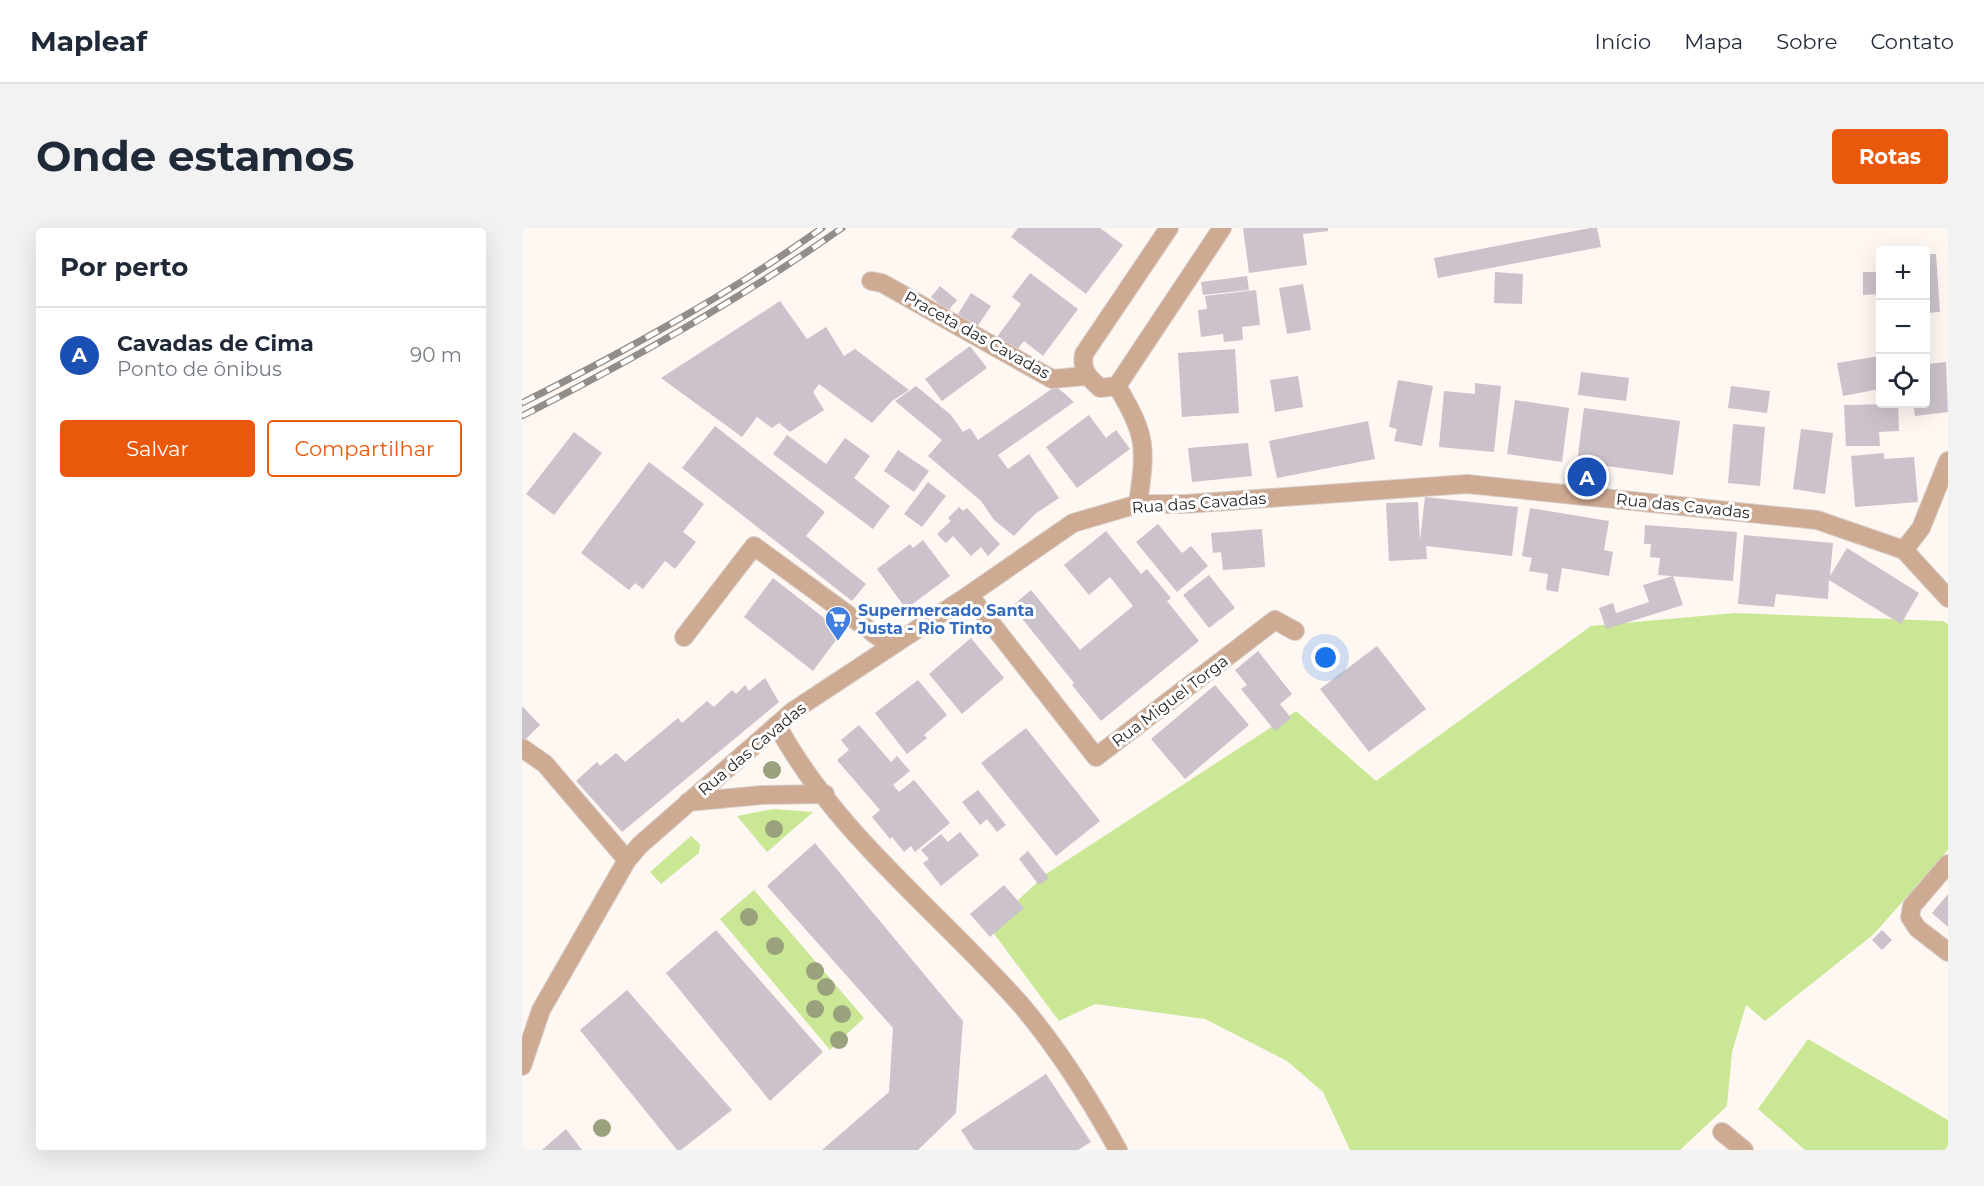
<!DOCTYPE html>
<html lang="pt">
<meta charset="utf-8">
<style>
body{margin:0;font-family:Montserrat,sans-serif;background:#f2f2f3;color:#1f2937}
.controls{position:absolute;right:18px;top:18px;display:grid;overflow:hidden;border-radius:6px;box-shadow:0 6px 24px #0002}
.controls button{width:54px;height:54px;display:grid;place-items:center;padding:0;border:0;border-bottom:2px solid #e0e1e3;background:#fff;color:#1f2937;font:30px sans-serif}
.you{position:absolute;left:804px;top:430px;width:21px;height:21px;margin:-15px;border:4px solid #fff;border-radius:50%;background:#1a73e8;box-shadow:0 0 0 9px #1a73e833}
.badge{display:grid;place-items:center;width:39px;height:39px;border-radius:50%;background:#ea580c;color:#fff;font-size:20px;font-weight:700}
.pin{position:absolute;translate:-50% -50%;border:3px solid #fff;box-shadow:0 2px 6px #0006}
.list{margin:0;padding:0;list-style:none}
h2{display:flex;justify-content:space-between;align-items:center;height:78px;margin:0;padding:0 24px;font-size:26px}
h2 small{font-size:20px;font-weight:400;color:#747a83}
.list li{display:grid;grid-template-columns:39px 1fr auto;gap:18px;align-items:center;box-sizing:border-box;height:96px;padding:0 24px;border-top:2px solid #e0e1e3}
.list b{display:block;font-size:22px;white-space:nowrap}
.list p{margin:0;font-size:20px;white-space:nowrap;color:#747a83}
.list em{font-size:20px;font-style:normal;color:#747a83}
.actions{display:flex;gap:12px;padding:18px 24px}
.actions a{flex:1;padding:14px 0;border:2px solid #ea580c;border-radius:6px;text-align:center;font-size:21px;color:#ea580c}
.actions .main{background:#ea580c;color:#fff}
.icon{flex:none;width:33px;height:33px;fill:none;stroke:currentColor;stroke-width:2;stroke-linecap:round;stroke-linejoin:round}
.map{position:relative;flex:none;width:1426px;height:922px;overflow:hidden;border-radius:6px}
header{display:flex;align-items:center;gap:36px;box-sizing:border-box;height:84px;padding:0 30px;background:#fff;border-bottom:2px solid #e0e1e3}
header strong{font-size:28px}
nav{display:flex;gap:33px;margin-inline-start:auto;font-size:21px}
.intro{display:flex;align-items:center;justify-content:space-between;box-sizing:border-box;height:144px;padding:0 36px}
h1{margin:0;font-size:42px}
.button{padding:15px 27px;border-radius:6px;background:#ea580c;color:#fff;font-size:21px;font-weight:700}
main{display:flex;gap:36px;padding:0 36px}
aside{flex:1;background:#fff;border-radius:6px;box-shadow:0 6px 24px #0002}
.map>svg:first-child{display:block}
.green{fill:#cae795}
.building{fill:#ccc2cb}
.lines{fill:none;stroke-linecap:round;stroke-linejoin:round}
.minor-casing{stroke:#d8d1cd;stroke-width:20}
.minor{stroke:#ceaa92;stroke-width:18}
.rail-casing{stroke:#938d89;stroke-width:7}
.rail{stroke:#fff;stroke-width:4.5;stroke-dasharray:14;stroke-linecap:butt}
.tree{fill:#9aa17d}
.labels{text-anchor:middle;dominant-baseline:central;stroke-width:6;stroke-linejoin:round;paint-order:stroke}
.street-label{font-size:16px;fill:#2a2623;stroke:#fff}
.shop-label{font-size:16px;font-weight:bold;fill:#366cbe;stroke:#fff;text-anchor:start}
</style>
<header>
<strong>Mapleaf</strong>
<nav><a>Início</a><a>Mapa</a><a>Sobre</a><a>Contato</a></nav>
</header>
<div class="intro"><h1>Onde estamos</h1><a class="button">Rotas</a></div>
<main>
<aside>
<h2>Por perto<small></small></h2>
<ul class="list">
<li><span class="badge" style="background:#1a4fb4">A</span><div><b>Cavadas de Cima</b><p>Ponto de ônibus</p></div><em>90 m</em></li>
</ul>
<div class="actions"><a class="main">Salvar</a><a>Compartilhar</a></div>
</aside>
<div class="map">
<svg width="1426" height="922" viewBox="0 0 1426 922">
<rect width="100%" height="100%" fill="#fef7f2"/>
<!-- green -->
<g class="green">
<path d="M1213,385l208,8 5,3v226l-74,84 -109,87 -19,-16 -14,47 -5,54 -47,44h-330l-27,-58 -36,-31 -82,-42 -110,-15 -36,17 -70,-94 57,-53 250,-163 80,70 215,-155z"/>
<path d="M251,581l40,3 -46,40 -30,-36z"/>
<path d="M169,608l9,8 -1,9 -38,31 -11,-12z"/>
<path d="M232,662l110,128 -34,32 -110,-131z"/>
<path d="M1286,811l140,81v30h-143l-47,-41z"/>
</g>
<!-- building -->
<g class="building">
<path d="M496,0h82l23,17 -37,49 -75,-57z"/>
<path d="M721,0h85v3l-25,3 4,31 -58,8z"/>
<path d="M1068,0h7l4,19 -163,31 -4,-20z"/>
<path d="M1404,26h10l4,58 -14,1z"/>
<path d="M973,44l28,2 -1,30 -28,-1z"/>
<path d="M1341,44h17v22l-17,1z"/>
<path d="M508,45l48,36 -35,47 -19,-15 -8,10 -19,-14 24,-33 -9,-7z"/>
<path d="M725,48l2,14 -46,5 -2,-13z"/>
<path d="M781,56l8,46 -24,4 -8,-46z"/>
<path d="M418,58l17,14 -9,11 -17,-14z"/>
<path d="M734,62l4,35 -18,2 1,13 -19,2 -1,-8 -22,3 -3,-27 9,-1 -2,-13z"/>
<path d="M449,65l20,13 -14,21 -19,-13z"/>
<path d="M258,73l27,38 19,-12 18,29 11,-7 54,41 -17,11 -20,22 -53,-39 -6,8 11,18 -34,22 -11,-9 -7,5 -15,-11 -15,20 -81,-59z"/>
<path d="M448,118l17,22 -45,33 -17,-22z"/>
<path d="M713,121l4,64 -57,4 -4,-64z"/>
<path d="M1404,126l2,10 18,-2 2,50 -33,4 -2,-12h13z"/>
<path d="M1358,128v33l-37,7 -6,-33z"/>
<path d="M1059,144l48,6 -3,23 -48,-6z"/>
<path d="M776,148l5,31 -28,5 -5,-32z"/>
<path d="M876,152l35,6 -11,60 -28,-5 3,-12 -8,-2z"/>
<path d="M953,155l26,3 -7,66 -55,-5 5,-56 31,3z"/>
<path d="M394,158l35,29 12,17 7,-4 8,12 78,-54 18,16 -76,53 10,14 21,-15 30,44 -24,16 -21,22 -20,-16 -13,-19 -53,-45 14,-16 -47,-39z"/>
<path d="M1209,158l39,5 -3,22 -39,-5z"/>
<path d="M993,172l54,8 -7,54 -55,-8z"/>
<path d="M1376,176l1,27 -20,1 1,14h-34l-2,-41z"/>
<path d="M1062,180l96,13 -7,54 -96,-13z"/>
<path d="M567,187l17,23 10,-8 14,19 -53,39 -31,-41z"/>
<path d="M846,193l7,38 -98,19 -8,-37z"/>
<path d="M1211,196l32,3 -5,59 -32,-3z"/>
<path d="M193,198l110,86 -19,24 60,48 -14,17 -170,-133z"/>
<path d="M1279,201l32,4 -8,61 -32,-5z"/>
<path d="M52,204l28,21 -48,62 -28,-21z"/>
<path d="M265,207l39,29 19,-26 25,18 -16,22 36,28 -17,23 -100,-75z"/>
<path d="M726,215l4,33 -60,6 -4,-34z"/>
<path d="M376,222l31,21 -15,21 -30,-21z"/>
<path d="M1362,225v6l30,-2 4,45 -63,5 -4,-51z"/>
<path d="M127,234l55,42 -21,28 13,10 -21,27 -10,-8 -22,28 -8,-6 -6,7 -48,-37z"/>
<path d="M406,254l18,14 -24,31 -18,-13z"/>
<path d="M903,269l93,10 -6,49 -86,-10 1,13 -38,2 -3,-58 32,-1 2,38z"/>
<path d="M437,279l4,4 4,-3 33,36 -12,12 -7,-9 -10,9 -18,-20 -7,7 -9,-9 14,-13 -3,-3z"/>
<path d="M1008,280l79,13 -5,29 9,2 -4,24 -47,-8 -4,24 -12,-2 2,-16 -19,-3 3,-13 -10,-2z"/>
<path d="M636,296l24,29 9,-7 17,20 -31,26 -41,-50z"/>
<path d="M1123,297l92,7 -4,49 -75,-6 2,-17 -10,-1 1,-13h-7z"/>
<path d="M740,301l3,38 -42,3 -2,-18 -8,1 -2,-20z"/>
<path d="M584,303l35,43 6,-5 24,29 -4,3 32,40 -98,80 -29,-36 2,-2 -62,-77 19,-16 49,60 53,-44 -23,-29 -21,18 -25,-30z"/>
<path d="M1222,307l89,8 -3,33 17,-28 72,45 -18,31 -72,-44 -1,19 -52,-5 -2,13 -36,-3z"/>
<path d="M401,312l27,36 -44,33 -29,-40 33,-25 3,4z"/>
<path d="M687,347l26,33 -26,20 -26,-33z"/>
<path d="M1151,348l10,29 -77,24 -7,-21 14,-5 3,10 33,-11 -6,-17z"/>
<path d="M251,350l69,54 -29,39 -69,-54z"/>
<path d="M449,410l33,40 -42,36 -33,-40z"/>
<path d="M855,418l49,63 -57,43 -49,-63z"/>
<path d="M736,423l34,43 -12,10 11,14 -16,13 -34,-42 6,-4 -12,-15z"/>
<path d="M243,450l14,24 -157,130 -46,-51 21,-19 3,4 16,-13 9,9 53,-44 4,5 25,-22 7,6 18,-17 4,4 9,-9 4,6z"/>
<path d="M396,452l29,35 -23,20 3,3 -20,16 -32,-41z"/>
<path d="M693,457l34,40 -64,54 -34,-40z"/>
<path d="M0,478l18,19 -17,17 -1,-1z"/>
<path d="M337,497l32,37 6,-6 13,15 -17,14 6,7 15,-12 36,43 -35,29 -4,-6 -7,6 -12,-15 -2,2 -18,-22 8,-7 -43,-50 12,-10 -8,-10z"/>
<path d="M504,500l74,93 -44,35 -75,-93z"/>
<path d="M456,562l28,35 -9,7 -10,-13 -7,6 -18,-23z"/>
<path d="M438,604l19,23 -38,31 -18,-23 6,-4 -8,-9 20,-16 7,8z"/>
<path d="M293,615l148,178 -7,92 -38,37h-96l67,-58 4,-64 -126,-142z"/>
<path d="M506,623l21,27 -10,7 -20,-26z"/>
<path d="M482,657l20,23 -34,29 -20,-23z"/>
<path d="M1426,666v33l-16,-14z"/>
<path d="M194,702l107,122 -53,49 -104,-128z"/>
<path d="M1360,702l10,10 -10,10 -10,-10z"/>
<path d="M105,762l105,120 -51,40h-4l-97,-120z"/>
<path d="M524,846l45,68 -13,8h-104l-13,-20z"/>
<path d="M44,901l16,21h-40z"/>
</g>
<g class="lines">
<!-- minor casing -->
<g class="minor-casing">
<g id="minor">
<path d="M647,0l-85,126c-3,17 4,23 16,34l17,-2 105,-158"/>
<path d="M349,53l11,2 170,96 34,-3"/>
<path d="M595,158c30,51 29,60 21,118"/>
<path d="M1382,322l17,-22 27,-67"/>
<path d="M447,367l127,162 179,-137 20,11"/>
<path d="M162,409l70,-91 137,100"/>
<path d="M255,497c59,110 164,188 245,281 38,45 68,93 96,144"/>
<path d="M0,520l23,16 82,96"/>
<path d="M166,574l74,-7 63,-1"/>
<path d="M1426,636l-36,42 -2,11 7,11 31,24"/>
<path d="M0,838l19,-56 86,-150 13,-15 153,-134 176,-116 104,-72 65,-19h47l282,-20 350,36 87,30 44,48"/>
<path d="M1200,904l22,18"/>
</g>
</g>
<!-- minor -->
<use href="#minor" class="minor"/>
<!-- rail casing -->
<g class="rail-casing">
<g id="rail">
<path d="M0,175c103,-52 206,-108 300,-175"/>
<path d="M0,188c110,-56 219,-117 320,-188"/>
</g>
</g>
<!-- rail -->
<use href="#rail" class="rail"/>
</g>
<!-- trees -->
<g class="tree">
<circle cx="250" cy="542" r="9"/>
<circle cx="252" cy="601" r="9"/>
<circle cx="227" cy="689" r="9"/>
<circle cx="253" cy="718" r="9"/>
<circle cx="293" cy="743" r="9"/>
<circle cx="304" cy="759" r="9"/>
<circle cx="293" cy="781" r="9"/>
<circle cx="320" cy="786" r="9"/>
<circle cx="317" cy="812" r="9"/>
<circle cx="80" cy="900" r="9"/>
</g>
<!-- icons -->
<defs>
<g id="supermarket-pin" transform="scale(1.35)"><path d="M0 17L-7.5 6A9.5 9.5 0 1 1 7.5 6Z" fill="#3f7fe0" stroke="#fff"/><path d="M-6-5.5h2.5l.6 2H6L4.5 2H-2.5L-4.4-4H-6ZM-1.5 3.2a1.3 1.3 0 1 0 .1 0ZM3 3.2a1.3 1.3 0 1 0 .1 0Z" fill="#fff"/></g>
</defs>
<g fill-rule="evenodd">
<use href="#supermarket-pin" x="316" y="391"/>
</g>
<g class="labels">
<!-- street labels -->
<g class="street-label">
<text transform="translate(455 107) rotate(29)">Praceta das Cavadas</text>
<text transform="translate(677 275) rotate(-4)">Rua das Cavadas</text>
<text transform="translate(1161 278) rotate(6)">Rua das Cavadas</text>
<text transform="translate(648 473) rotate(-37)">Rua Miguel Torga</text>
<text transform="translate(230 521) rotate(-40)">Rua das Cavadas</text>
</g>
<!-- shop labels -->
<g class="shop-label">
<text x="336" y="382">Supermercado Santa<tspan x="336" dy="18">Justa - Rio Tinto</tspan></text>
</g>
</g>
</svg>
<div class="controls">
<button>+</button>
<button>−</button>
<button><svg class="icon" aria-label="locate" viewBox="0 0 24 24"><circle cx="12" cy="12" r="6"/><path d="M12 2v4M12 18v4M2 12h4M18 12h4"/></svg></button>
</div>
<div class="you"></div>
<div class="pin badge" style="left:1065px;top:249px;background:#1a4fb4">A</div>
</div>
</main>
